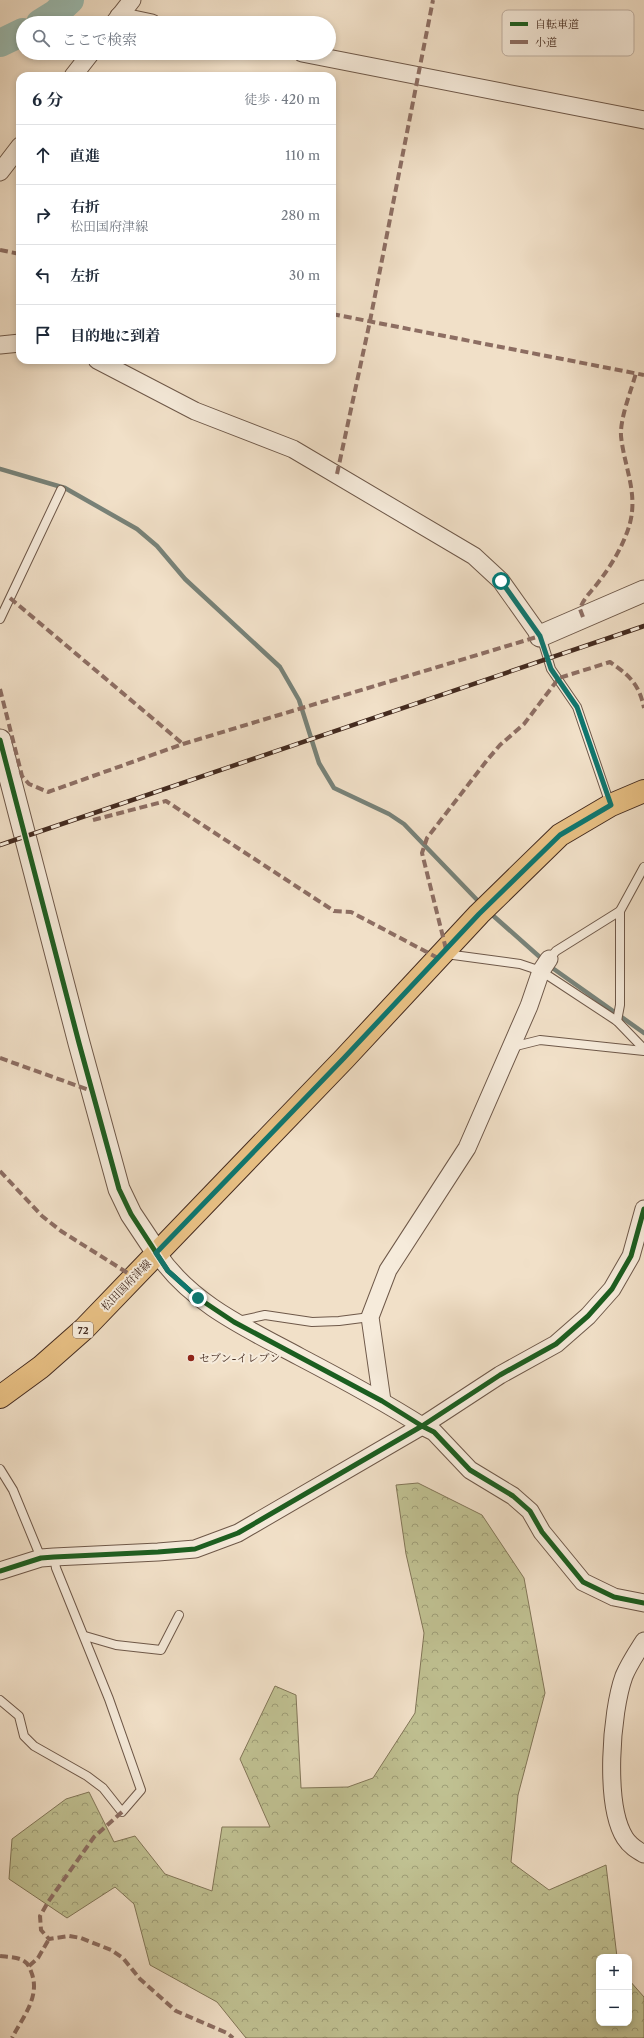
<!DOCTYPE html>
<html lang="ja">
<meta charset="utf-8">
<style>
body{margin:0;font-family:"Libre Caslon Text","Noto Serif JP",serif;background:#f6f6f7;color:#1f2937}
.controls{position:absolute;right:12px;bottom:12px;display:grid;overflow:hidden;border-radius:8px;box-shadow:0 2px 6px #0003}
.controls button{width:36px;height:36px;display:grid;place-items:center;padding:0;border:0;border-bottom:1px solid #e0e1e3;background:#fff;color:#1f2937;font:20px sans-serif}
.stop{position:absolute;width:12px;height:12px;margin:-9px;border:3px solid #0f766e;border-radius:50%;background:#fff}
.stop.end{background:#0f766e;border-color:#fff;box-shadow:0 1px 4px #0008}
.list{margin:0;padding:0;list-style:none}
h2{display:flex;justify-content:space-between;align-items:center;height:52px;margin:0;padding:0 16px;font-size:17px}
h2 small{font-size:13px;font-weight:400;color:#747a83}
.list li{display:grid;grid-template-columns:26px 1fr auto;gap:12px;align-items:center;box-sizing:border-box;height:60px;padding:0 16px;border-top:1px solid #e0e1e3}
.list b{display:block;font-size:15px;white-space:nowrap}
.list p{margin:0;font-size:13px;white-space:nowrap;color:#747a83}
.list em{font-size:13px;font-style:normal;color:#747a83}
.icon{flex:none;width:22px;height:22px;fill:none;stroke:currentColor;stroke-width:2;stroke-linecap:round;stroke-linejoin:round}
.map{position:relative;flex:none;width:644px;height:2038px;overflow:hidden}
.search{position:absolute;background:#fff;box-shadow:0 2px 6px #0003;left:16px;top:16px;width:320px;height:44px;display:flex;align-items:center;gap:10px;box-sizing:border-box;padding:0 14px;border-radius:22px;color:#747a83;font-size:15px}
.panel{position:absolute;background:#fff;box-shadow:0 2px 6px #0003;left:16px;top:72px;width:320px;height:292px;border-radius:12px}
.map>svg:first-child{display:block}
.forest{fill:url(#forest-crowns);stroke:#827658}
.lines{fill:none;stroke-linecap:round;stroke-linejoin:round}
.stream{stroke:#788278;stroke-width:4.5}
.river{stroke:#9bbdb3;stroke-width:28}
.service-casing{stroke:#6e5849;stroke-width:10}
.minor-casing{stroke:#6e5849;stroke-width:19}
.tertiary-casing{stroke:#6e5849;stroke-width:23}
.primary-casing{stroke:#432a1f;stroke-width:24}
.service{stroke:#f6ebdb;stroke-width:8}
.minor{stroke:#f6ebdb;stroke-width:17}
.tertiary{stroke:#f6ebdb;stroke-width:21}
.primary{stroke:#e8c084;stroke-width:22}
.rail-casing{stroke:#432a1f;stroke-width:4.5}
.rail{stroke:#f6ebdb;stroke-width:3;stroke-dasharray:9;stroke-linecap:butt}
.quiet{stroke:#8d6e63;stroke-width:4;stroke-dasharray:8 4;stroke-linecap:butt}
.cycleway-casing{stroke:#f6ebdb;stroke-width:8}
.cycleway{stroke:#1b5e20;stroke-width:5}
.route{stroke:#0f766e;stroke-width:5}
.poi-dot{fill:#8f2418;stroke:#f6ebdb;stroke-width:1.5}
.labels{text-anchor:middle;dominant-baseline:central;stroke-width:4;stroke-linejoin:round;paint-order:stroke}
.shield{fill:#f6ebdb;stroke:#796457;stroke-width:1}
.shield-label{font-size:10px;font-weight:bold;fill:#432a1f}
.street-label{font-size:11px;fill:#432a1f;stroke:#f6ebdb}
.poi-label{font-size:11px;fill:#432a1f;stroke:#f6ebdb;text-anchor:start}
.key{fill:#f6ebdb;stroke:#c0b1a3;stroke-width:1}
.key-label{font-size:11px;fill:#432a1f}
</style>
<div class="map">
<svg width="644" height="2038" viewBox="0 0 644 2038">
<defs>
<pattern id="forest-crowns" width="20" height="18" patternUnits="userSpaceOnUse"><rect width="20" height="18" fill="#c0c192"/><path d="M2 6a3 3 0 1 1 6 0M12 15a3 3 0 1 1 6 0" fill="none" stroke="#9e9d77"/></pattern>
</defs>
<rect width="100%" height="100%" fill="#f1e0c8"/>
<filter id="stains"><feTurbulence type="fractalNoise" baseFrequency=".005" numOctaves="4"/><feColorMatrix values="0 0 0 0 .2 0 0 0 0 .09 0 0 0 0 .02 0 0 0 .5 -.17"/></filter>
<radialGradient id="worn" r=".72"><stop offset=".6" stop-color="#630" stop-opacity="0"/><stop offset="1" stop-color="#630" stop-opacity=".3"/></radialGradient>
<!-- forest -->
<path class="forest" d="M418,1483l64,32 42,63 21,115 -27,102 -7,67 38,28 57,-25 11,92h-18v66h30v-43l15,17v41h-398l-29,-36 -67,-37 -16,-61 -19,-17 -48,31 -58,-39 3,-40 54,-40 23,-7 25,50 21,-6 30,38 47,17 10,-64h48l-30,-68 35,-73 21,9 5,93 47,-1 25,-9 42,-65 9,-80 -18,-79 -10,-69z"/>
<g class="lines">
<!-- stream -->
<g class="stream">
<path d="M0,469l65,19 72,41 20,17 28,33 95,88 19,33 20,63 15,25 55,26 15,10 77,80"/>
<path d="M489,912l62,55 93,66"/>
</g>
<!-- river -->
<g class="river">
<path d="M40,23l16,-10 14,-13"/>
<path d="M0,43l23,-11"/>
</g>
<!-- service casing -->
<g class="service-casing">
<g id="service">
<path d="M0,619l61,-129"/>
<path d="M541,636l10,33 26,38 33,97"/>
<path d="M446,954l74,10 21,7 76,50 27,28"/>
<path d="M549,959l7,-8 64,-40 24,-44"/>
<path d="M617,1021l3,-16v-94"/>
<path d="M512,1047l28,-7 104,11"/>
<path d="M238,1321l27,-6 47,7 27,-1 31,-4"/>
<path d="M0,1469l13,21 28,68"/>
<path d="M85,1636l31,9 45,5 18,-35"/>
<path d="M0,1700l19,16 5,20 10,10 53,30 16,12 19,24 19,-22 -32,-91 -53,-131 -2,-11"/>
</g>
</g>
<!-- minor casing -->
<g class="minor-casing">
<g id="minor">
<path d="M119,16l33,7"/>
<path d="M114,23l18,-23"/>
<path d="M302,53l342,67"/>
<path d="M73,76l18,-23"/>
<path d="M0,172l20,-26"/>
<path d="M0,345l20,-2"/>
<path d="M97,360l98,51 98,38 181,107 27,25 39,55"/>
<path d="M157,1253c34,51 91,76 143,104 42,22 83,44 122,69l78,-51 56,-31 32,-28 24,-27 19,-33 13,-47"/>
<path d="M382,1401l-12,-84 18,-47 79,-122 62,-142 12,-35 8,-12"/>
<path d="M0,1571l41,-13 13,-1 104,-5 37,-3 43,-16 184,-107 12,6 36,38 43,26 17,15 12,21 41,50 31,15 30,6"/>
<path d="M644,1641c-7,11 -15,23 -20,35 -13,36 -20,129 1,162 5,8 12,12 19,16"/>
</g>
</g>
<!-- tertiary casing -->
<g class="tertiary-casing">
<g id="tertiary">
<path d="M540,636l104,-45"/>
<path d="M0,740l79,303 40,146 12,25 26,39"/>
</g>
</g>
<!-- primary casing -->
<g class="primary-casing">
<path id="primary" d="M0,1397l41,-30 43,-38 260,-270 135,-145 81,-79 51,-30 33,-14"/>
</g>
<!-- service -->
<use href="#service" class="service"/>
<!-- minor -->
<use href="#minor" class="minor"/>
<!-- tertiary -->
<use href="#tertiary" class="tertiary"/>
<!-- primary -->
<use href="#primary" class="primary"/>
<!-- rail casing -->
<g class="rail-casing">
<path id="rail" d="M0,845l644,-219"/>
</g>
<!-- rail -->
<use href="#rail" class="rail"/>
<!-- quiet -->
<g class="quiet">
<path d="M0,250l20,4"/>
<path d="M332,314l312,61"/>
<path d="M337,474l33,-153 63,-321"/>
<path d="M10,598l173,146"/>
<path d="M583,617l-3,-8c3,-10 10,-16 17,-25 14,-18 27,-39 33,-61 8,-31 -6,-57 -9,-87 -1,-18 10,-45 15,-63"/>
<path d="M0,689l22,87 7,8 19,8 135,-48 357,-108"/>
<path d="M93,820l73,-19 168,110 17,1 87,46"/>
<path d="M446,949l-24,-96 5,-15 61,-79 12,-14 24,-21 35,-46 51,-16c20,14 29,22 34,46"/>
<path d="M0,1058l92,33"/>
<path d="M0,1171l42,45 19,15 73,46"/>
<path d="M122,1812l-28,25 -46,65 -8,14 1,14 8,9 20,-3 12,2 30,12 12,8 17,21 36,32 51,22 6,5"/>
<path d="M0,1956c7,1 18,1 24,5 5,3 6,8 8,13 8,24 -10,44 -20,64"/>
<path d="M29,1966l9,-8 11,-19"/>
</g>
<!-- cycleway casing -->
<g class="cycleway-casing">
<g id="cycleway">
<path d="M0,740l79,303 40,146 12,25 37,57 30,27 36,24 148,79 40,25 78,-51 56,-31 32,-28 24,-27 19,-33 13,-47"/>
<path d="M0,1571l41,-13 13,-1 104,-5 37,-3 43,-16 184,-107 12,6 36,38 43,26 17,15 12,21 41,50 31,15 30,6"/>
</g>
</g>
<!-- cycleway -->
<use href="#cycleway" class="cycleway"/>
</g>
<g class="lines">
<!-- route -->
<path class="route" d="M198,1298l-30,-27 -12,-18 188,-195 135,-144 81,-79 51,-30 -34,-98 -26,-38 -11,-33 -39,-55"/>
</g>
<!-- markers -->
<circle class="poi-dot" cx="191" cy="1358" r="4"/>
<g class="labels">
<!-- shield labels -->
<rect class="shield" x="73" y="1322" width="20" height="16" rx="3"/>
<g class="shield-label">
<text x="83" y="1330">72</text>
</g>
<!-- street labels -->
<g class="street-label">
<text transform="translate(126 1285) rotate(-46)">松田国府津線</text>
</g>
<!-- poi labels -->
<g class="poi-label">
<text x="199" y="1358">セブン-イレブン</text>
</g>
</g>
<!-- legend -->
<rect x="502" y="10" width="132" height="46" rx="6" class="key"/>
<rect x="510" y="22" width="18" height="4" fill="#1b5e20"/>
<rect x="510" y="40" width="18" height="4" fill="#8d6e63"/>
<g class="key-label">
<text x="535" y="28">自転車道</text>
<text x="535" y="46">小道</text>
</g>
<rect width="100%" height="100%" filter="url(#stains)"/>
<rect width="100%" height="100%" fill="url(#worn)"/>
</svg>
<div class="controls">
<button>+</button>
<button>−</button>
</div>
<div class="stop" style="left:501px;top:581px"></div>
<div class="stop end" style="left:198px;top:1298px"></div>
<div class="search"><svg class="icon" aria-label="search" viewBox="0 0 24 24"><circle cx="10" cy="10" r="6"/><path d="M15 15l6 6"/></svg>ここで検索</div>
<section class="panel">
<h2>6 分<small>徒歩 · 420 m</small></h2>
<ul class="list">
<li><svg class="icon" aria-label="ahead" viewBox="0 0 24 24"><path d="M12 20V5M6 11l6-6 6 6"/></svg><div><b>直進</b></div><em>110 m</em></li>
<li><svg class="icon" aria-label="right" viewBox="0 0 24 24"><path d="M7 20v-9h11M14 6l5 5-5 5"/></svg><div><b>右折</b><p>松田国府津線</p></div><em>280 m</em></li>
<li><svg class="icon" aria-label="left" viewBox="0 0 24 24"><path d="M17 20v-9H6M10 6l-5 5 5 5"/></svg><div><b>左折</b></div><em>30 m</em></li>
<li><svg class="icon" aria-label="arrive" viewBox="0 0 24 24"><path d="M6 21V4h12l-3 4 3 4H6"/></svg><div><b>目的地に到着</b></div></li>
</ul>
</section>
</div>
